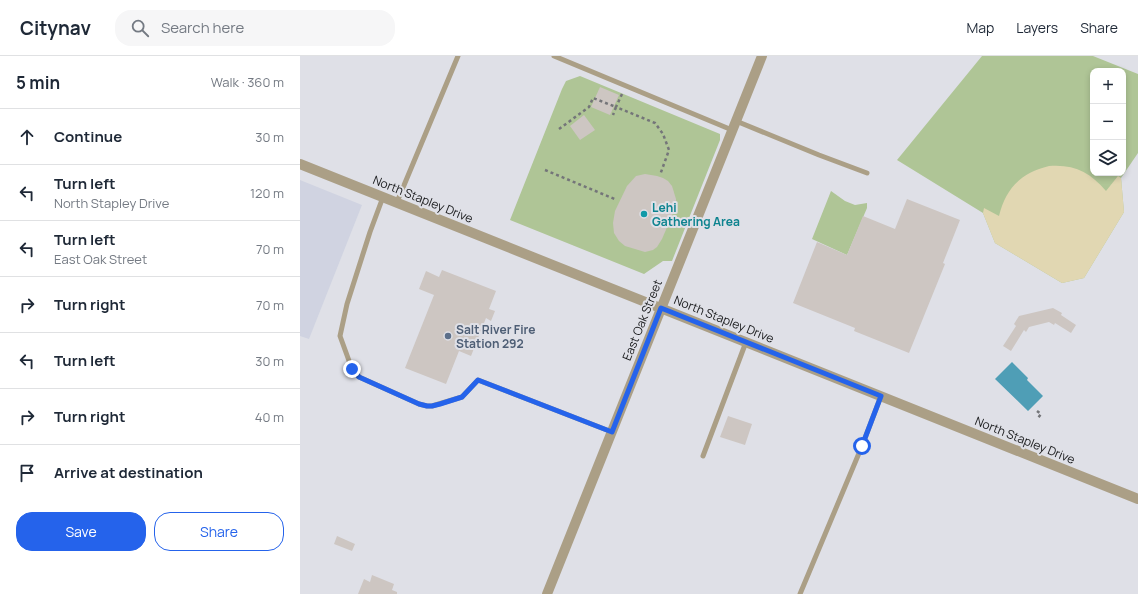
<!DOCTYPE html>
<meta charset="utf-8">
<style>
body{margin:0;font-family:Manrope,sans-serif;background:#f6f6f7;color:#1f2937}
.controls{position:absolute;right:12px;top:12px;display:grid;overflow:hidden;border-radius:8px;box-shadow:0 2px 6px #0003}
.controls button{width:36px;height:36px;display:grid;place-items:center;padding:0;border:0;border-bottom:1px solid #e0e1e3;background:#fff;color:#1f2937;font:20px sans-serif}
.stop{position:absolute;width:12px;height:12px;margin:-9px;border:3px solid #2563eb;border-radius:50%;background:#fff}
.stop.end{background:#2563eb;border-color:#fff;box-shadow:0 1px 4px #0008}
.list{margin:0;padding:0;list-style:none}
h2{display:flex;justify-content:space-between;align-items:center;height:52px;margin:0;padding:0 16px;font-size:17px}
h2 small{font-size:13px;font-weight:400;color:#747a83}
.list li{display:grid;grid-template-columns:26px 1fr auto;gap:12px;align-items:center;box-sizing:border-box;height:56px;padding:0 16px;border-top:1px solid #e0e1e3}
.list b{display:block;font-size:15px;white-space:nowrap}
.list p{margin:0;font-size:13px;white-space:nowrap;color:#747a83}
.list em{font-size:13px;font-style:normal;color:#747a83}
.actions{display:flex;gap:8px;padding:12px 16px}
.actions a{flex:1;padding:9px 0;border:1px solid #2563eb;border-radius:16px;text-align:center;font-size:14px;color:#2563eb}
.actions .main{background:#2563eb;color:#fff}
.icon{flex:none;width:22px;height:22px;fill:none;stroke:currentColor;stroke-width:2;stroke-linecap:round;stroke-linejoin:round}
.map{position:relative;flex:none;width:838px;height:538px;overflow:hidden}
header{display:flex;align-items:center;gap:24px;box-sizing:border-box;height:56px;padding:0 20px;background:#fff;border-bottom:1px solid #e0e1e3}
header strong{font-size:19px}
nav{display:flex;gap:22px;margin-inline-start:auto;font-size:14px}
.search{width:280px;height:36px;background:#f6f6f7;display:flex;align-items:center;gap:10px;box-sizing:border-box;padding:0 14px;border-radius:16px;color:#747a83;font-size:15px}
main{display:flex}
aside{flex:1;background:#fff}
.map>svg:first-child{display:block}
.built{fill:#d0d3e1}
.green{fill:#afc596;fill-rule:evenodd}
.sand{fill:#e1d7b2}
.water{fill:#4f9eb6}
.building{fill:#cdc6c2}
.lines{fill:none;stroke-linecap:round;stroke-linejoin:round}
.path{stroke:#747579;stroke-width:2.5;stroke-dasharray:3 3;stroke-linecap:butt}
.lane{stroke:#ab9f86;stroke-width:5}
.street{stroke:#ab9f86;stroke-width:10}
.route{stroke:#2563eb;stroke-width:5}
.culture-dot{fill:#0f9aa8;stroke:#dfe0e7;stroke-width:1.5}
.service-dot{fill:#5c6f8a;stroke:#dfe0e7;stroke-width:1.5}
.labels{text-anchor:middle;dominant-baseline:central;stroke-width:4;stroke-linejoin:round;paint-order:stroke}
.street-label{font-size:12px;fill:#17181a;stroke:#dfe0e7}
.culture-label{font-size:12px;font-weight:bold;fill:#0d838f;stroke:#dfe0e7;text-anchor:start}
.service-label{font-size:12px;font-weight:bold;fill:#4e5e75;stroke:#dfe0e7;text-anchor:start}
</style>
<header>
<strong>Citynav</strong>
<div class="search"><svg class="icon" aria-label="search" viewBox="0 0 24 24"><circle cx="10" cy="10" r="6"/><path d="M15 15l6 6"/></svg>Search here</div>
<nav><a>Map</a><a>Layers</a><a>Share</a></nav>
</header>
<main>
<aside>
<h2>5 min<small>Walk · 360 m</small></h2>
<ul class="list">
<li><svg class="icon" aria-label="ahead" viewBox="0 0 24 24"><path d="M12 20V5M6 11l6-6 6 6"/></svg><div><b>Continue</b></div><em>30 m</em></li>
<li><svg class="icon" aria-label="left" viewBox="0 0 24 24"><path d="M17 20v-9H6M10 6l-5 5 5 5"/></svg><div><b>Turn left</b><p>North Stapley Drive</p></div><em>120 m</em></li>
<li><svg class="icon" aria-label="left" viewBox="0 0 24 24"><path d="M17 20v-9H6M10 6l-5 5 5 5"/></svg><div><b>Turn left</b><p>East Oak Street</p></div><em>70 m</em></li>
<li><svg class="icon" aria-label="right" viewBox="0 0 24 24"><path d="M7 20v-9h11M14 6l5 5-5 5"/></svg><div><b>Turn right</b></div><em>70 m</em></li>
<li><svg class="icon" aria-label="left" viewBox="0 0 24 24"><path d="M17 20v-9H6M10 6l-5 5 5 5"/></svg><div><b>Turn left</b></div><em>30 m</em></li>
<li><svg class="icon" aria-label="right" viewBox="0 0 24 24"><path d="M7 20v-9h11M14 6l5 5-5 5"/></svg><div><b>Turn right</b></div><em>40 m</em></li>
<li><svg class="icon" aria-label="arrive" viewBox="0 0 24 24"><path d="M6 21V4h12l-3 4 3 4H6"/></svg><div><b>Arrive at destination</b></div></li>
</ul>
<div class="actions"><a class="main">Save</a><a>Share</a></div>
</aside>
<div class="map">
<svg width="838" height="538" viewBox="0 0 838 538">
<rect width="100%" height="100%" fill="#dfe0e7"/>
<!-- built -->
<path class="built" d="M0,124l62,25 -53,134 -9,-3z"/>
<!-- green -->
<g class="green">
<path d="M682,0h111l45,18v79l-17,25 3,34 -40,66 -22,5 -67,-40 -12,-30 -86,-53zM793,15h30v102h-30z"/>
<path d="M280,20l140,58v6l-48,121h-9l-19,13 -134,-54 52,-131 4,-8z"/>
<path d="M531,135l14,10 10,4 12,-2v5l-20,47 -35,-16z"/>
</g>
<!-- sand -->
<path class="sand" d="M749,110c25,-2 41,6 57,25l12,-15 3,2 3,34 -40,66 -22,5 -67,-40 -12,-30 1,-5 15,8c7,-28 22,-43 50,-50z"/>
<!-- water -->
<path class="water" d="M712,306l16,16 -1,2 16,16 -15,15 -33,-32z"/>
<!-- building -->
<g class="building">
<path d="M300,31l19,8 -9,20 -19,-8z"/>
<path d="M284,59l11,15 -15,10 -10,-14z"/>
<path d="M345,118l12,2 6,2 5,3 4,5 4,13v6l-2,6 -12,28 -5,8 -4,3 -8,2 -20,-6 -6,-5 -5,-8 -1,-10 2,-12 12,-25 9,-10z"/>
<path d="M607,143l53,21 -17,43 2,1 -36,89 -55,-22 1,-3 -62,-25 24,-61 30,13 16,-39 32,13z"/>
<path d="M142,214l54,21 -7,18 6,2 -4,10 -5,-3 -15,38 -12,-5 -13,33 -41,-16 29,-73 -15,-6 7,-18 13,6z"/>
<path d="M753,252l9,5 -1,2 15,10 -5,8 -16,-10 -1,2 -5,-3 -20,5 -3,5 -2,-2 -13,21 -8,-5 13,-20 -2,-2 5,-8z"/>
<path d="M428,360l24,8 -7,21 -25,-8z"/>
<path d="M37,480l18,8 -3,7 -18,-7z"/>
<path d="M72,519l22,9 -2,6 5,2v2h-39l6,-15 6,3z"/>
</g>
<g class="lines">
<!-- path -->
<g class="path">
<path d="M322,38l-6,13 39,16 8,11 6,16 -9,25"/>
<path d="M259,73l30,-22 4,-9 23,9 -3,8"/>
<path d="M245,114l72,30"/>
<path d="M737,355l4,3 -3,4"/>
</g>
<!-- lane -->
<g class="lane">
<path d="M254,0l178,74"/>
<path d="M436,65l83,34 48,18"/>
<path d="M83,141l-13,35 -23,72 -7,32 12,33 7,8 60,27 8,2h5l30,-9 16,-17 134,52"/>
<path d="M97,146l61,-146"/>
<path d="M403,400l43,-114"/>
<path d="M500,538l62,-148 19,-50"/>
</g>
<!-- street -->
<g class="street">
<path d="M0,108l838,335"/>
<path d="M247,538l215,-538"/>
</g>
</g>
<g class="lines">
<!-- route -->
<path class="route" d="M52,313l7,8 60,27 8,2h5l8,-2 22,-7 16,-17 134,52 49,-124 220,88 -19,50"/>
</g>
<!-- markers -->
<circle class="culture-dot" cx="344" cy="158" r="4"/>
<circle class="service-dot" cx="148" cy="280" r="4"/>
<g class="labels">
<!-- street labels -->
<g class="street-label">
<text transform="translate(123 143) rotate(22)">North Stapley Drive</text>
<text transform="translate(424 263) rotate(22)">North Stapley Drive</text>
<text transform="translate(342 264) rotate(-68)">East Oak Street</text>
<text transform="translate(725 384) rotate(22)">North Stapley Drive</text>
</g>
<!-- culture labels -->
<g class="culture-label">
<text x="352" y="151">Lehi<tspan x="352" dy="14">Gathering Area</tspan></text>
</g>
<!-- service labels -->
<g class="service-label">
<text x="156" y="273">Salt River Fire<tspan x="156" dy="14">Station 292</tspan></text>
</g>
</g>
</svg>
<div class="controls">
<button>+</button>
<button>−</button>
<button><svg class="icon" aria-label="layers" viewBox="0 0 24 24"><path d="M12 4l9 5-9 5-9-5zM3 14l9 5 9-5"/></svg></button>
</div>
<div class="stop" style="left:562px;top:390px"></div>
<div class="stop end" style="left:52px;top:313px"></div>
</div>
</main>
